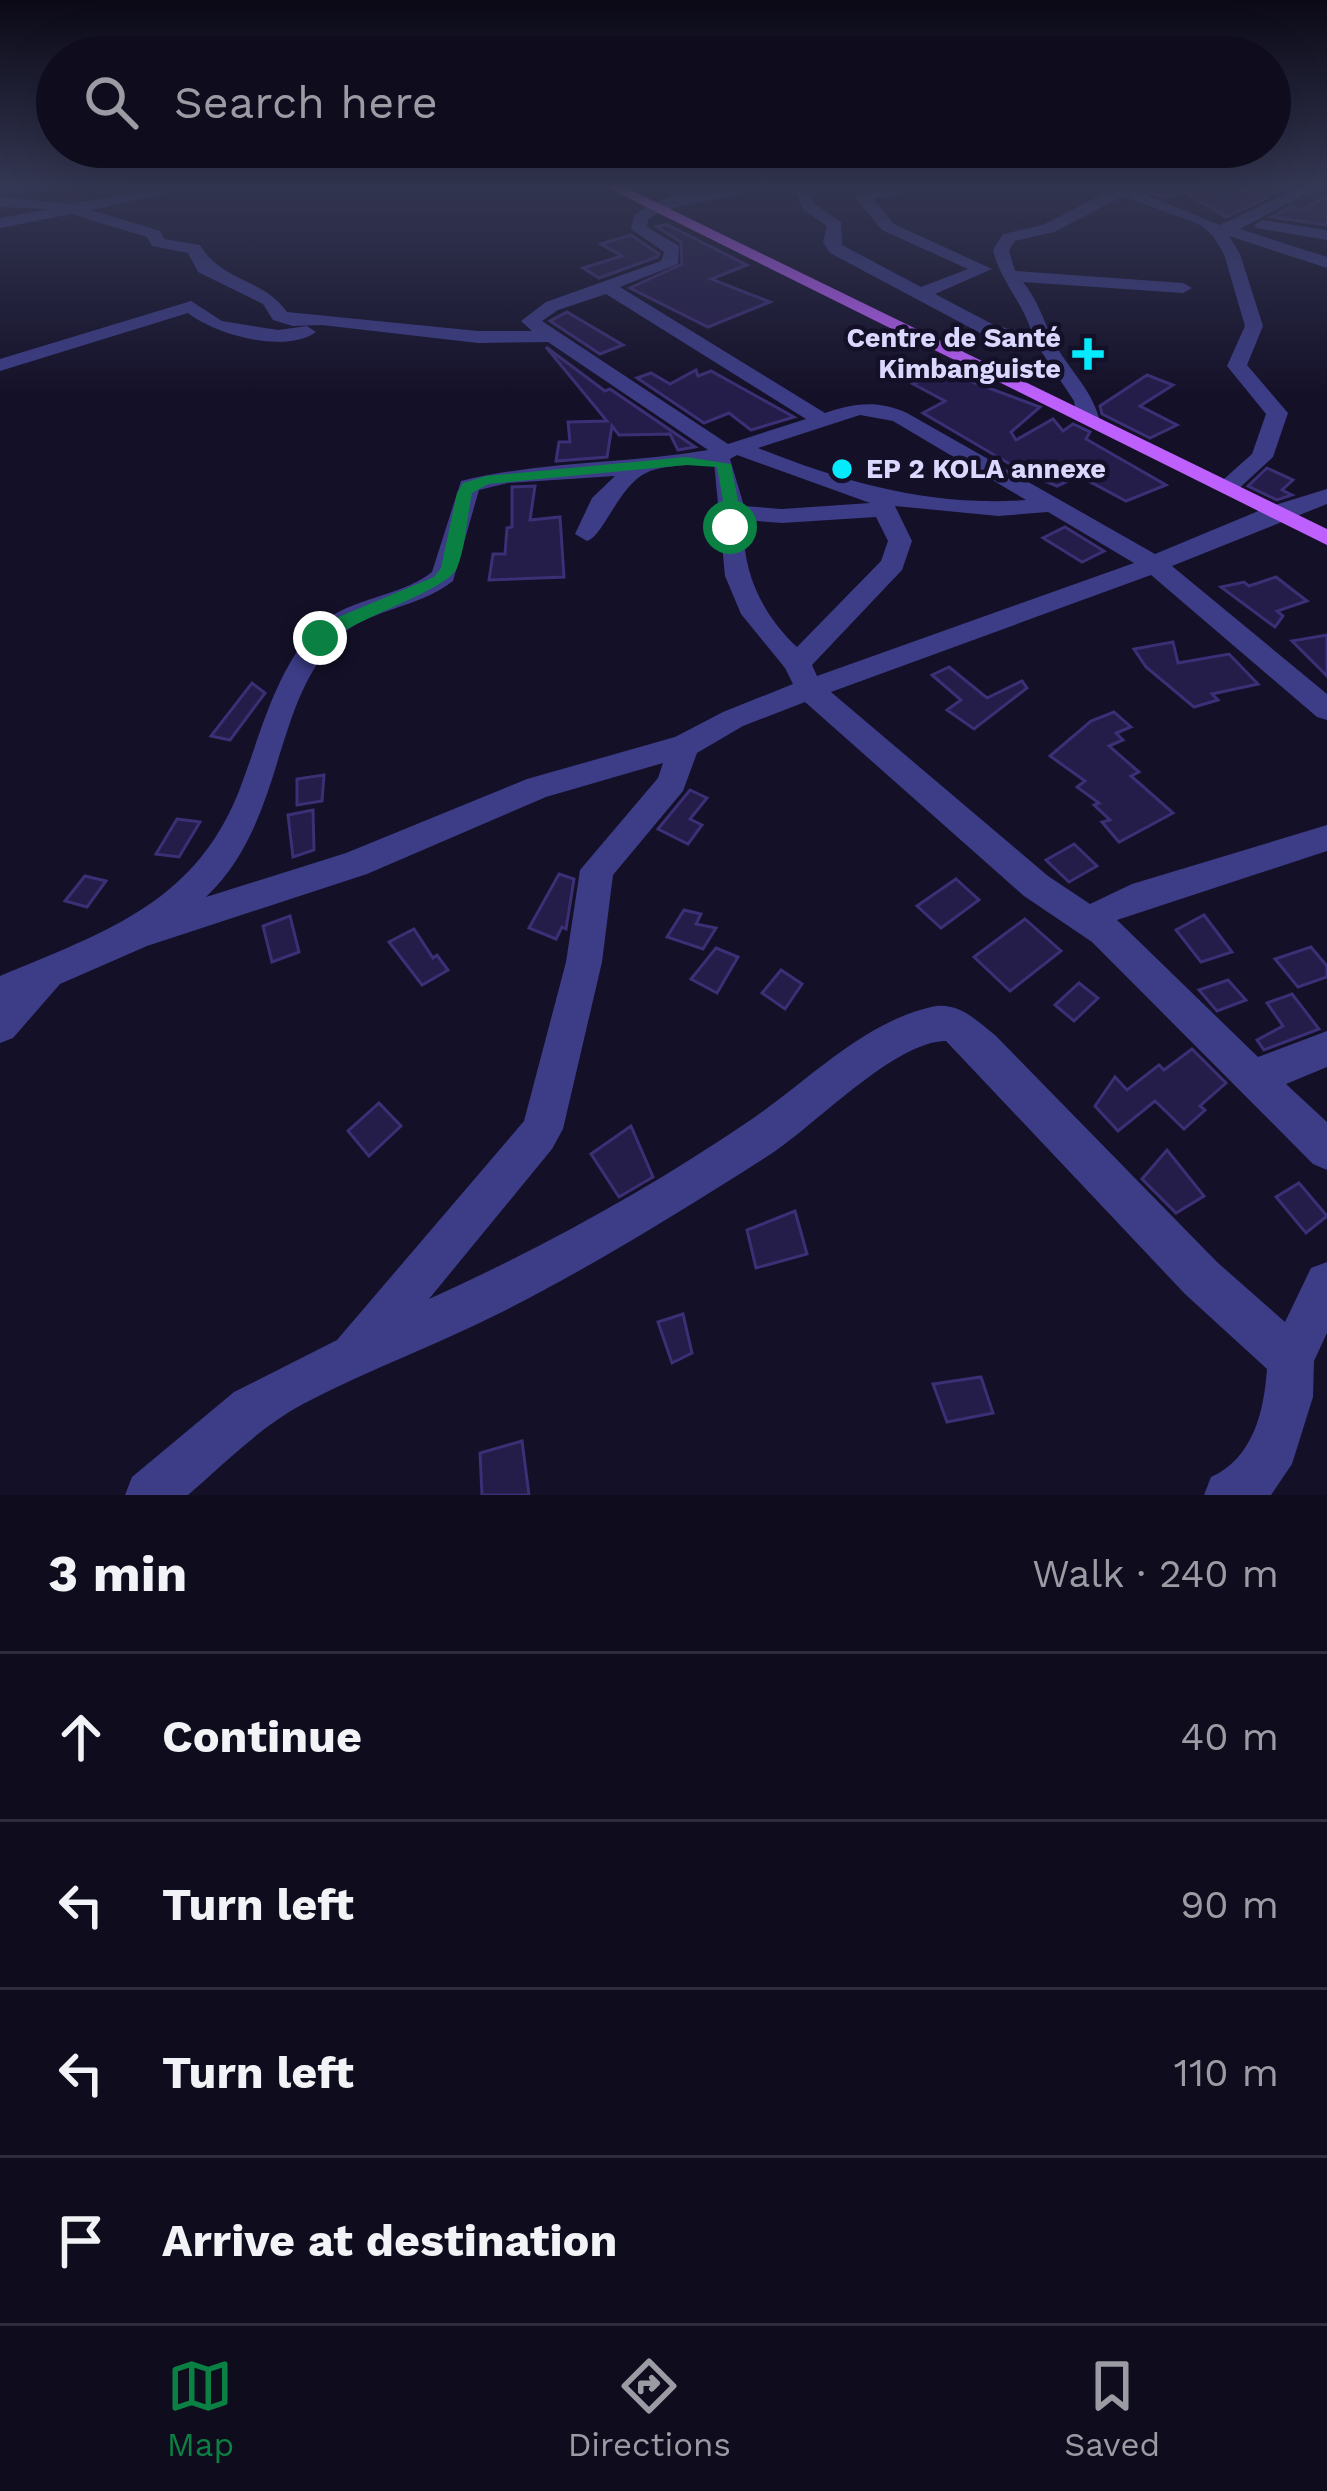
<!DOCTYPE html>
<meta charset="utf-8">
<style>
body{margin:0;font-family:"Work Sans",sans-serif;background:#1d1a2b;color:#f1f3f6}
.stop{position:absolute;width:36px;height:36px;margin:-27px;border:9px solid #0b8043;border-radius:50%;background:#fff}
.stop.end{background:#0b8043;border-color:#fff;box-shadow:0 3px 12px #0008}
.list{margin:0;padding:0;list-style:none}
h2{display:flex;justify-content:space-between;align-items:center;height:156px;margin:0;padding:0 48px;font-size:51px}
h2 small{font-size:39px;font-weight:400;color:#9b9ba4}
.list li{display:grid;grid-template-columns:78px 1fr auto;gap:36px;align-items:center;box-sizing:border-box;height:168px;padding:0 48px;border-top:3px solid #2f2c3c}
.list b{display:block;font-size:45px;white-space:nowrap}
.list em{font-size:39px;font-style:normal;color:#9b9ba4}
.icon{flex:none;width:66px;height:66px;fill:none;stroke:currentColor;stroke-width:2;stroke-linecap:round;stroke-linejoin:round}
.map{position:relative;flex:none;width:1327px;height:1495px;overflow:hidden}
.search{position:absolute;background:#0f0c1e;box-shadow:0 12px 48px #0002;left:36px;right:36px;top:36px;height:132px;display:flex;align-items:center;gap:30px;box-sizing:border-box;padding:0 42px;border-radius:66px;color:#9b9ba4;font-size:45px}
.sheet{height:828px;background:#0f0c1e}
nav{display:flex;justify-content:space-around;align-items:center;box-sizing:border-box;height:168px;border-top:3px solid #2f2c3c;background:#0f0c1e;font-size:33px;color:#9b9ba4}
nav a{display:grid;justify-items:center;gap:6px}
nav .on{color:#0b8043}
.map>svg:first-child{display:block}
.building{fill:#241c49;stroke:#3b2f75;stroke-width:3}
.lines{fill:none;stroke-linecap:round;stroke-linejoin:round}
.minor{fill:#3c3c87;fill-rule:evenodd}
.major{fill:#be60fe;fill-rule:evenodd}
.route{fill:#0b8043}
.poi-dot{fill:#05ebfd;stroke:#141028;stroke-width:4.5}
.labels{text-anchor:middle;dominant-baseline:central;stroke-width:9;stroke-linejoin:round;paint-order:stroke}
.far-poi-label{font-size:27px;font-weight:bold;fill:#dbd8ff;stroke:#141028;text-anchor:end}
</style>
<div class="map">
<svg width="1327" height="1495" viewBox="0 0 1327 1495">
<rect width="100%" height="100%" fill="#141028"/>
<!-- building -->
<g class="building">
<path d="M1140,187h97l30,11 -41,19 -44,-27 -18,8z"/>
<path d="M1327,196v29l-55,-8 19,-10 10,4z"/>
<path d="M666,224l81,41 -36,14 59,23 -62,25 -78,-39 52,-24 -1,-22 -24,-15z"/>
<path d="M631,235l28,19 -2,3 -58,21 -16,-10 39,-12 -21,-12z"/>
<path d="M567,312l56,33 -23,9 -50,-33z"/>
<path d="M546,347l59,44 5,-2 85,58 -17,3 -8,-16 -51,1 -7,-9 -5,31 -51,4 3,-19h11l-2,-20 39,-1z"/>
<path d="M696,370l2,6 13,-5 83,46 -43,13 -22,-17 -25,10 -67,-45 14,-5 19,11z"/>
<path d="M943,371l97,36 -29,25 5,8 37,-21 10,12 10,-7 17,8 -4,7 80,46 -40,16 -47,-25 -22,10 -32,-13 -102,-60 22,-12 -32,-17z"/>
<path d="M1147,375l26,10 -33,21 37,19 -27,13 -48,-24 -2,-8z"/>
<path d="M1267,468l26,12 -11,10 10,5 -15,5 -29,-14z"/>
<path d="M535,486l-5,34 30,-3 4,60 -75,3 4,-26h12l2,-26 5,-1v-40z"/>
<path d="M1065,527l39,24 -22,11 -39,-24z"/>
<path d="M1276,577l31,24 -30,10 6,5 -8,11 -54,-40 23,-5 5,4z"/>
<path d="M1327,635v41l-35,-35z"/>
<path d="M1173,642l5,21 51,-9 29,30 -46,10 6,6 -24,7 -48,-40 -12,-18z"/>
<path d="M949,667l38,31 35,-17 5,7 -53,41 -27,-19 14,-10 -29,-25z"/>
<path d="M252,683l13,10 -35,47 -19,-4z"/>
<path d="M1114,712l17,15 -15,6 7,7 -14,6 30,26 -8,4 42,37 -54,29 -17,-20 8,-2 -16,-15 5,-2 -22,-16 8,-6 -35,-25 41,-35z"/>
<path d="M324,775l-2,26 -25,4v-26z"/>
<path d="M690,790l17,8 -17,21 12,6 -14,19 -30,-15z"/>
<path d="M313,810l1,40 -21,7 -5,-42z"/>
<path d="M177,819l23,3 -21,35 -23,-3z"/>
<path d="M1074,844l23,22 -28,16 -23,-22z"/>
<path d="M559,874l15,5 -8,50 -4,-2 -6,12 -27,-11z"/>
<path d="M85,876l21,5 -19,26 -22,-6z"/>
<path d="M956,879l23,21 -38,28 -24,-22z"/>
<path d="M684,910l17,4 -5,10 20,4 -13,21 -36,-12z"/>
<path d="M1204,915l28,37 -31,10 -25,-32z"/>
<path d="M290,916l9,36 -27,10 -9,-36z"/>
<path d="M1025,919l36,32 -51,40 -36,-34z"/>
<path d="M414,929l19,29 4,-3 11,15 -26,15 -33,-43z"/>
<path d="M1311,947l16,19v11l-29,10 -23,-28z"/>
<path d="M716,948l22,9 -21,36 -26,-14z"/>
<path d="M781,970l21,14 -17,25 -23,-16z"/>
<path d="M1228,980l18,20 -29,11 -18,-21z"/>
<path d="M1079,983l19,15 -24,23 -19,-16z"/>
<path d="M1292,994l27,35 -55,21 -7,-10 26,-14 -16,-23z"/>
<path d="M1192,1049l34,34 -26,23 5,4 -21,19 -29,-28 -37,30 -23,-25 20,-29 12,13 32,-25 5,5z"/>
<path d="M379,1103l22,23 -32,30 -21,-25z"/>
<path d="M631,1126l22,51 -34,20 -28,-43z"/>
<path d="M1167,1150l37,46 -28,17 -34,-34z"/>
<path d="M1299,1183l28,33 -21,17 -30,-36z"/>
<path d="M795,1211l12,43 -51,14 -9,-38z"/>
<path d="M683,1314l9,39 -20,10 -14,-41z"/>
<path d="M981,1377l12,36 -46,9 -14,-38z"/>
<path d="M522,1441l7,54h-47l-2,-42z"/>
</g>
<g class="lines">
<!-- minor -->
<g class="minor">
<path d="M163,187h30l-102,23 69,21 4,8 36,6c22,37 63,33 87,67l191,19h54l-11,-10 25,-19 115,-41 3,-9 -33,-23 3,-14c27,-18 62,-28 93,-28l-6,4 49,-4 -110,24 -12,9 -1,7 32,19 -1,18 -58,23 205,126c31,-10 52,-13 82,0l248,141 113,-47 59,-18v15l-155,62 155,128v26l-10,-3 -166,-142 -320,117 217,184 42,28 42,-20 195,-59v26l-210,69 141,137 69,-26v36l-41,17 41,38v48l-14,-6 -221,-222 -68,-46 -219,-194 -62,24 -46,27 -14,38 -70,84 -11,87 -39,167 -11,20 -123,150c111,-50 222,-111 323,-180 56,-38 110,-96 179,-112 27,-6 45,13 64,28l222,227 68,60 26,-54 16,-6v71l-13,28 -1,36 -21,67 -21,31h-67l7,-18c42,-19 53,-65 56,-108l-82,-75 -239,-253c-51,0 -132,85 -175,113 -88,56 -176,111 -269,158 -65,33 -135,58 -199,92 -43,23 -78,59 -115,91h-63l7,-18 102,-85 103,-52 187,-219 42,-159 14,-92 78,-92 5,-15 -117,34 -179,77 -220,72 -87,38 -47,54 -13,5v-67c107,-45 199,-74 242,-193 19,-51 33,-108 69,-150 31,-36 85,-33 121,-61l29,-91c80,-20 165,-17 247,-31l-160,-108 -70,1 -156,-18 -29,1 -20,-6 -10,-16 -65,-32 -10,-19 -36,-7 -5,-9 -76,-23 -71,14v-10l51,-9 -51,-2v-10l72,7zM606,294l200,125 -78,25 -186,-123 16,-11zM860,415l33,6 133,79c-94,7 -181,-17 -268,-52zM737,455l133,48 -88,6 -38,-3 -14,-47zM714,462l11,114 16,38 44,54 8,16 -70,28 -48,25 -148,42 -181,74 -140,44c78,-75 65,-183 126,-253 31,-36 85,-34 121,-63l26,-91 29,-7 107,-7 -23,22 -17,36 12,7c17,-5 32,-57 61,-69 18,-8 46,-6 66,-10zM895,506l103,10 50,-4 86,51 -317,113 -5,-11 90,-95 10,-29zM876,517l12,24 -7,20 -84,86c-36,-34 -56,-77 -53,-127l38,3z"/>
<path d="M792,187h14l9,17 26,18 1,23 79,42 47,-18 -86,-39 -28,-34 39,-9h37l-57,12 21,25 98,45 -57,25 61,32 36,7c-9,-31 -32,-52 -39,-83l10,-16 40,-9 66,-34 -4,-4h31l-2,3 86,35 80,-38h18l-78,42 87,28v11l-98,-32 11,18 23,72 -16,39 41,48 -15,44 -38,35 -8,2 -12,-7 37,-33 14,-40 -39,-48 18,-40 -21,-72 -11,-18 -12,-11 -78,-29 -69,36 -39,9 -6,9 6,21 168,12 9,5 -9,5 -160,-11c16,20 20,38 31,60 14,27 37,46 45,76l-11,6 -11,-6 -3,-17 -37,-56 -53,-10 -154,-82 -7,-11 4,-16 -23,-16z"/>
<path d="M1000,187h18l-11,4z"/>
<path d="M1262,220l65,10v10l-71,-12 -2,-3z"/>
<path d="M191,301l31,20 56,9 29,-4 9,6c-31,22 -100,3 -128,-19l-188,58v-12z"/>
</g>
<!-- major -->
<path class="major" d="M606,187h19l702,342v16z"/>
</g>
<!-- sky -->
<linearGradient id="sky" x2="0" y2="1"><stop stop-color="#0b0916"/><stop offset="0.47" stop-color="#343753"/><stop offset="1" stop-color="#343753" stop-opacity="0"/></linearGradient>
<rect width="1327" height="396" fill="url(#sky)"/>
<!-- route -->
<path class="route" d="M686,457l45,7 9,48 -4,19 -13,-4 2,-15 -8,-45 -31,-2 -198,19 -16,9c-5,23 -6,53 -15,75 -10,23 -102,49 -130,75l-15,-5 17,-17 105,-44 7,-9 16,-75 6,-10 23,-7z"/>
<!-- markers -->
<g class="poi-dot">
<path d="M1082 336h12v12h12v12h-12v12h-12v-12h-12v-12h12z"/>
<circle cx="842" cy="469" r="12"/>
</g>
<g class="labels">
<!-- far-poi labels -->
<g class="far-poi-label">
<text x="1061" y="338">Centre de Santé<tspan x="1061" dy="31">Kimbanguiste</tspan></text>
<text x="866" y="469" text-anchor="start">EP 2 KOLA annexe</text>
</g>
</g>
</svg>
<div class="stop" style="left:730px;top:527px"></div>
<div class="stop end" style="left:320px;top:638px"></div>
<div class="search"><svg class="icon" aria-label="search" viewBox="0 0 24 24"><circle cx="10" cy="10" r="6"/><path d="M15 15l6 6"/></svg>Search here</div>
</div>
<section class="sheet">
<h2>3 min<small>Walk · 240 m</small></h2>
<ul class="list">
<li><svg class="icon" aria-label="ahead" viewBox="0 0 24 24"><path d="M12 20V5M6 11l6-6 6 6"/></svg><div><b>Continue</b></div><em>40 m</em></li>
<li><svg class="icon" aria-label="left" viewBox="0 0 24 24"><path d="M17 20v-9H6M10 6l-5 5 5 5"/></svg><div><b>Turn left</b></div><em>90 m</em></li>
<li><svg class="icon" aria-label="left" viewBox="0 0 24 24"><path d="M17 20v-9H6M10 6l-5 5 5 5"/></svg><div><b>Turn left</b></div><em>110 m</em></li>
<li><svg class="icon" aria-label="arrive" viewBox="0 0 24 24"><path d="M6 21V4h12l-3 4 3 4H6"/></svg><div><b>Arrive at destination</b></div></li>
</ul>
</section>
<nav>
<a class="on"><svg class="icon" aria-label="map" viewBox="0 0 24 24"><path d="M3 6l6-2 6 2 6-2v14l-6 2-6-2-6 2zM9 4v14M15 6v14"/></svg>Map</a>
<a><svg class="icon" aria-label="directions" viewBox="0 0 24 24"><path d="M12 3l9 9-9 9-9-9zM9 14v-3h6M13 9l2 2-2 2"/></svg>Directions</a>
<a><svg class="icon" aria-label="saved" viewBox="0 0 24 24"><path d="M7 4h10v16l-5-4-5 4z"/></svg>Saved</a>
</nav>
